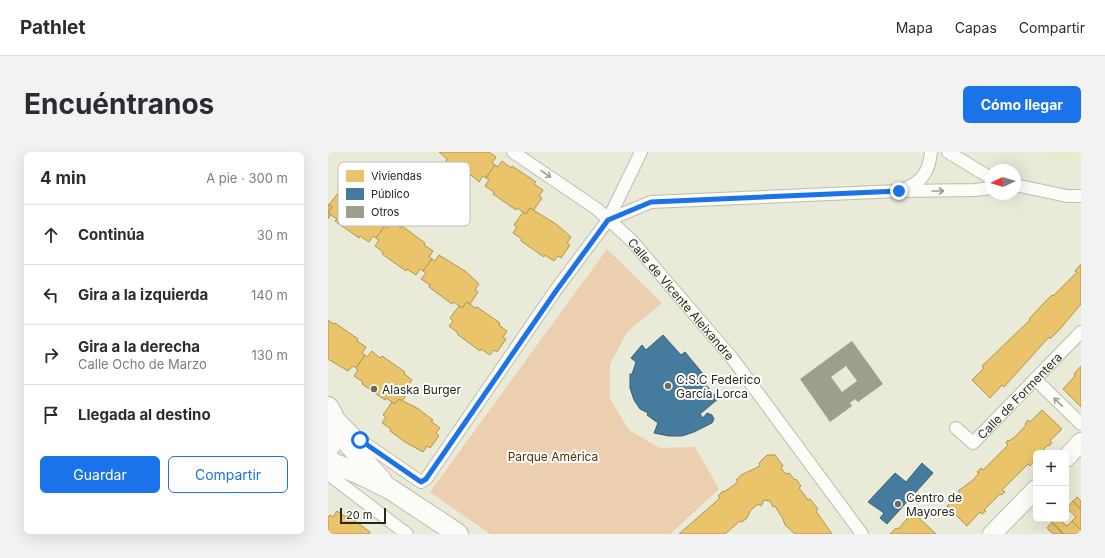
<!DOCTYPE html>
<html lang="es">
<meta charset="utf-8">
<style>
body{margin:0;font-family:Inter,sans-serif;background:#f2f2f3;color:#2b2b33}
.controls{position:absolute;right:12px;bottom:12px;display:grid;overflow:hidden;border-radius:6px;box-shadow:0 4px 16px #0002}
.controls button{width:36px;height:36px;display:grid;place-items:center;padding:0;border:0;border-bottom:1px solid #e1e1e2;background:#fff;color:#2b2b33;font:20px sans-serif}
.compass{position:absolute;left:657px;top:12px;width:36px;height:36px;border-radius:50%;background:#fff;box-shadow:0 4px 16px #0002;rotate:266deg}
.scale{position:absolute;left:12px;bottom:10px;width:46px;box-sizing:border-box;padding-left:4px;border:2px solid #27271b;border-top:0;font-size:11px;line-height:14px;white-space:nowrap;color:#27271b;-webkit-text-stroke:3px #fff;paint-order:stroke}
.stop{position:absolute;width:12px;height:12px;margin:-9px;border:3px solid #1a73e8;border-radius:50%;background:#fff}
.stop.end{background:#1a73e8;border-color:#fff;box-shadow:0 1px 4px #0008}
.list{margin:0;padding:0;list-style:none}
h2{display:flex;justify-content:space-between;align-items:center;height:52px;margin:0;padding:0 16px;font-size:17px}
h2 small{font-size:13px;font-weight:400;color:#7c7c81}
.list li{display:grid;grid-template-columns:26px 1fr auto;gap:12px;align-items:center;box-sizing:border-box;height:60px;padding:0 16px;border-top:1px solid #e1e1e2}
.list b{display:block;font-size:15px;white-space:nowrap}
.list p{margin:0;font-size:13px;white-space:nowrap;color:#7c7c81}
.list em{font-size:13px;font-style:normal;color:#7c7c81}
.actions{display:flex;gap:8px;padding:12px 16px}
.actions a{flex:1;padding:9px 0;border:1px solid #1a73e8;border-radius:6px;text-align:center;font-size:14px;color:#1a73e8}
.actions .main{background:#1a73e8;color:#fff}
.icon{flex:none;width:22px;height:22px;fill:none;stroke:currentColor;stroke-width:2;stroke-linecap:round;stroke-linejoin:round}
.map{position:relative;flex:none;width:753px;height:382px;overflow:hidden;border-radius:6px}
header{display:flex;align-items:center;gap:24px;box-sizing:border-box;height:56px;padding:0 20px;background:#fff;border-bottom:1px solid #e1e1e2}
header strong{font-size:19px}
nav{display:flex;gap:22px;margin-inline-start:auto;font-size:14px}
.intro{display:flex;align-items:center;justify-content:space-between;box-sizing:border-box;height:96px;padding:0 24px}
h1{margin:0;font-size:28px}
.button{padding:10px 18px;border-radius:6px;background:#1a73e8;color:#fff;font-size:14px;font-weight:700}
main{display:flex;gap:24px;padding:0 24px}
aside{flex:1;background:#fff;border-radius:6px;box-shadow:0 4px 16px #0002}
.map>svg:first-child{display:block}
.built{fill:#eaeacc}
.green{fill:#eccfaf}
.homes{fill:#e9c46a;stroke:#af9552}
.public{fill:#457b9d;stroke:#3c6276}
.building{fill:#9aa08b;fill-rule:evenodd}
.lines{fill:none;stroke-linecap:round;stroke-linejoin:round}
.street-casing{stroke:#bdbdaf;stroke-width:14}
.secondary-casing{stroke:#bdbdaf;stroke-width:20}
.primary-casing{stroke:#bdbdaf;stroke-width:22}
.street{stroke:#fcfcf9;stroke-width:12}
.secondary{stroke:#fcfcf9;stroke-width:18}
.primary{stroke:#fcfcf9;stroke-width:20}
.oneway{stroke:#9c9c95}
.route{stroke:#1a73e8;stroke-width:5}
.poi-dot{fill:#6b6b5e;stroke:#fff;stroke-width:1.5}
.labels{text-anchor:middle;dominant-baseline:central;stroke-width:4;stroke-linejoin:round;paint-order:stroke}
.street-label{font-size:12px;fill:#27271b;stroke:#fff}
.poi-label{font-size:12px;fill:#27271b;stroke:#fff;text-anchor:start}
.park-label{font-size:12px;fill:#572d00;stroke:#fff}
.key{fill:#fff;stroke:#bebebb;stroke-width:1}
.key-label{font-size:11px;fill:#27271b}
</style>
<header>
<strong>Pathlet</strong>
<nav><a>Mapa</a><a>Capas</a><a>Compartir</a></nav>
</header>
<div class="intro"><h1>Encuéntranos</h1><a class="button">Cómo llegar</a></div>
<main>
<aside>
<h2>4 min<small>A pie · 300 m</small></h2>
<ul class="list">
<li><svg class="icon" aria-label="ahead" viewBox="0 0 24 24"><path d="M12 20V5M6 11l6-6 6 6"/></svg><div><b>Continúa</b></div><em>30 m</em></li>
<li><svg class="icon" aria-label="left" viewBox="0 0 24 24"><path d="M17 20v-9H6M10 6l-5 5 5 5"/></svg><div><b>Gira a la izquierda</b></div><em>140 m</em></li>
<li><svg class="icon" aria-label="right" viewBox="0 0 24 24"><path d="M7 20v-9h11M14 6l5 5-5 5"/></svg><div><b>Gira a la derecha</b><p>Calle Ocho de Marzo</p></div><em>130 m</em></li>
<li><svg class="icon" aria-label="arrive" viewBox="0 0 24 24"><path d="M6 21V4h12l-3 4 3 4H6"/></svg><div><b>Llegada al destino</b></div></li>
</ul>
<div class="actions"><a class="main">Guardar</a><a>Compartir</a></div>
</aside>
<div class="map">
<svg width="753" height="382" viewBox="0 0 753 382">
<rect width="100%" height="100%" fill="#eaead9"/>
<!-- built -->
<path class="built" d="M704,0h49v10l-23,-3z"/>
<!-- green -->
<path class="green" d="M279,97l55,54 -35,29 -17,32v35l19,31 31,18 35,-1 24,42 -49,45h-180l-60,-42z"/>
<!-- homes -->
<g class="homes">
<path d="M111,0h50l7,5 -4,6 3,2 -9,13 -3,-2 -4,6 -8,-7 -2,2 -23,-16 1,-2z"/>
<path d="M174,9l9,7 1,-2 24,16 -2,2 9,6 -4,6 3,2 -9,13 -3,-3 -4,6 -9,-6 -1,2 -23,-16 1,-2 -9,-6 4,-6 -3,-2 9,-13 3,2z"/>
<path d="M17,37l9,6 2,-1 22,16 -1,1 9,7 -4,6 3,2 -9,12 -3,-2 -4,6 -9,-6 -1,2 -24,-17 2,-2 -9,-6 4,-6 -3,-2 9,-12 3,2z"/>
<path d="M0,52l4,3 -4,6 3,2 -3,4z"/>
<path d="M202,56l26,16 15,13 -4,6 3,2 -9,13 -3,-2 -4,5 -9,-6 -1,2 -23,-16 1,-2 -9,-6 4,-6 -3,-2 9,-13 3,2z"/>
<path d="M64,70l9,6 1,-2 23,17 -1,2 9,6 -4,6 3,2 -9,12 -3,-2 -4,6 -9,-6 -1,2 -24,-17 1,-2 -8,-6 4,-6 -3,-2 9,-12 3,2z"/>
<path d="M111,103l26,16 14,13 -4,6 3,2 -8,12 -3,-2 -5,6 -8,-6 -2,2 -23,-17 1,-2 -9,-6 5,-6 -3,-2 9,-12 3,2z"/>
<path d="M753,112v40l-21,25 -10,10 -1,-2 -45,50 -2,-2 -12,13 -18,-18 12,-12 -2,-2 48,-46 -1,-1 13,-14 10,-10 1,1 24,-24 -2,-1z"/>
<path d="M139,150l8,6 2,-1 23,16 -1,2 8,6 -4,6 3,2 -9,13 -3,-2 -4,5 -9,-6 -1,2 -23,-17 1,-1 -9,-7 4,-5 -3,-3 9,-12 3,2z"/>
<path d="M0,168l6,4 1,-1 23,16 -1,2 9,6 -4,6 3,2 -9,13 -3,-2 -5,5 -20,-12z"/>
<path d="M44,199l8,7 2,-2 23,16 -1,2 8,6 -4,6 3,2 -9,13 -3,-2 -4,5 -9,-6 -1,2 -23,-16 1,-2 -9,-6 4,-6 -2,-2 9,-13 2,2z"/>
<path d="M753,214v41l-18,-18 12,-13 -1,-2z"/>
<path d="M71,247l18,9 16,12 -2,1 9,7 -4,5 3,3 -9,12 -3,-2 -4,6 -18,-10 -15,-11 1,-2 -9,-6 4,-6 -3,-2 9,-13 3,2z"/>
<path d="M714,258l20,19 -12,12 2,2 -3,3 -1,-1 -8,8h-4l-3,9 -3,4 -2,-2 -26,26 3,2 -4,3 -1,-1 -16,16 2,1 -4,3 -2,-2 -13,14 -20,-20 13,-13 -2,-2 15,-11 6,-7 -2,-1 4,-4 2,2 25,-25 -2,-2 2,-3 1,1 7,-5 10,-11 -1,-1 3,-4 2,2z"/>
<path d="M439,303h8l8,11 -2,2 5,6 3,-1 6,7 1,-1 5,7 -2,2 9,12 2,-1 8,10 -2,2 16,23h-37l-10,-9 -2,-6 -8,-13 -2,1 -3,-6 -6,-1 -3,6 -3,-2 -8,7 -3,7 -5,4 -2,-1 -15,13h-46l41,-36 -2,-2 5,-5 1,1 14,-10 -2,-2 5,-5 19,-9 -1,-3z"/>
<path d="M749,345l4,4v9l-8,-9z"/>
<path d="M745,349l8,9v20l-9,-9 4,-4 -9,-9z"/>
<path d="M9,359l9,6 1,-2 23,17 -1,2h-41v-17l2,-2 3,2z"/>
<path d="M585,360l23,22h-46l6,-6 2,1z"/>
<path d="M727,367h4l8,7 5,-5 9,9v4h-17l-12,-12z"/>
<path d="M724,370l9,10 3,2h-11l-6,-6z"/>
</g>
<!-- public -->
<g class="public">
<path d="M335,183l18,20 4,-3 19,23 -4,3 18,21 -18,15 3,4 4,-5 5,2 2,4 -2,4 -18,9 -12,4h-13l-15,-3 4,-10 -11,-8 1,-2 -8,-4 -6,-9 -4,-12v-14h2l4,-12 -5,-4 11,-13 4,5z"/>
<path d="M594,311l11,10 -46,51 -7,-6 4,-5 -16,-11 27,-29 11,9z"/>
</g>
<!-- building -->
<path class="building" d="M524,189l31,43 -25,18 -3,-3 -5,4 2,3 -22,16 -30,-43zM518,214l11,15 -15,11 -11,-15z"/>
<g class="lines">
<!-- street casing -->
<g class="street-casing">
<g id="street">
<path id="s1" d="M185,0l84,57 35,32 100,117 130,176"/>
<path d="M620,0l43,26"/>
<path d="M687,33l52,11h14"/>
<path d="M576,37c18,-7 25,-17 27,-37"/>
<path d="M280,68l43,-18 248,-11 76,-1 16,-2"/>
<path d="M707,227l46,45"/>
<path d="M6,262l26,26 61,42 5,-3 129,-188 53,-71 33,-68"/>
<path id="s2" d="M628,276l17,15 108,-111"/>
<path d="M0,322l79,60"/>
</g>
</g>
<!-- secondary casing -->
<g class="secondary-casing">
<g id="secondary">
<path d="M738,306l15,-16"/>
<path d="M664,382l44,-45"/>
</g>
</g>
<!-- primary casing -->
<g class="primary-casing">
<g id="primary">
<path d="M0,255c10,13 9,29 0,42"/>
<path d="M8,278l46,51"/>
<path d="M0,309l34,14 28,14 68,45"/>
</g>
</g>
<!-- street -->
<use href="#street" class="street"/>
<!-- secondary -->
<use href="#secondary" class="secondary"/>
<!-- primary -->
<use href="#primary" class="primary"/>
</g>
<!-- one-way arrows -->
<defs><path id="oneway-shaft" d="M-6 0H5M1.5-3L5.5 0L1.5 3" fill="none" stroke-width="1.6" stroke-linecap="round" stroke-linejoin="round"/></defs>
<g class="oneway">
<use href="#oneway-shaft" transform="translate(218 22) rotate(34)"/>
<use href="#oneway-shaft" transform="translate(610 39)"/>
<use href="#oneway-shaft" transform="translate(730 250) rotate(-136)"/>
</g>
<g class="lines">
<!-- route -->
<path class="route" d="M32,288l61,42 5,-3 130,-188 52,-71 43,-18 248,-11"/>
</g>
<!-- markers -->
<g class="poi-dot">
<circle cx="340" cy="234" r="4"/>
<circle cx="46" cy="237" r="4"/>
<circle cx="570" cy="352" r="4"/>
</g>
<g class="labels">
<!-- street labels -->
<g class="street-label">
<text stroke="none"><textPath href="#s1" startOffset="225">Calle de Vicente Aleixandre</textPath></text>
<text stroke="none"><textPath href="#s2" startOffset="89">Calle de Formentera</textPath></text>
</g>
<!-- poi labels -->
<g class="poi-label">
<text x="348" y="227">C.S.C Federico<tspan x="348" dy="14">García Lorca</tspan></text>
<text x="54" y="237">Alaska Burger</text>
<text x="578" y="345">Centro de<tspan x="578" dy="14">Mayores</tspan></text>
</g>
<!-- park labels -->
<g class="park-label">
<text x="225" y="304">Parque América</text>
</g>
</g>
<!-- legend -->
<rect x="10" y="10" width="132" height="64" rx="6" class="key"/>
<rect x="18" y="18" width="18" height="12" fill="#e9c46a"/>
<rect x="18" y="36" width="18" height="12" fill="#457b9d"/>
<rect x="18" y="54" width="18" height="12" fill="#9aa08b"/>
<g class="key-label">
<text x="43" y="28">Viviendas</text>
<text x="43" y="46">Público</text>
<text x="43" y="64">Otros</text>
</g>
</svg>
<div class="controls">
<button>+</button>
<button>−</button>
</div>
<svg class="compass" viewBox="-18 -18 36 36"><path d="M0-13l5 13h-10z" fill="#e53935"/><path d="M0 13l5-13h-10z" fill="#7c7c81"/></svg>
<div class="scale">20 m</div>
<div class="stop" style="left:32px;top:288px"></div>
<div class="stop end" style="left:571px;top:39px"></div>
</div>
</main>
